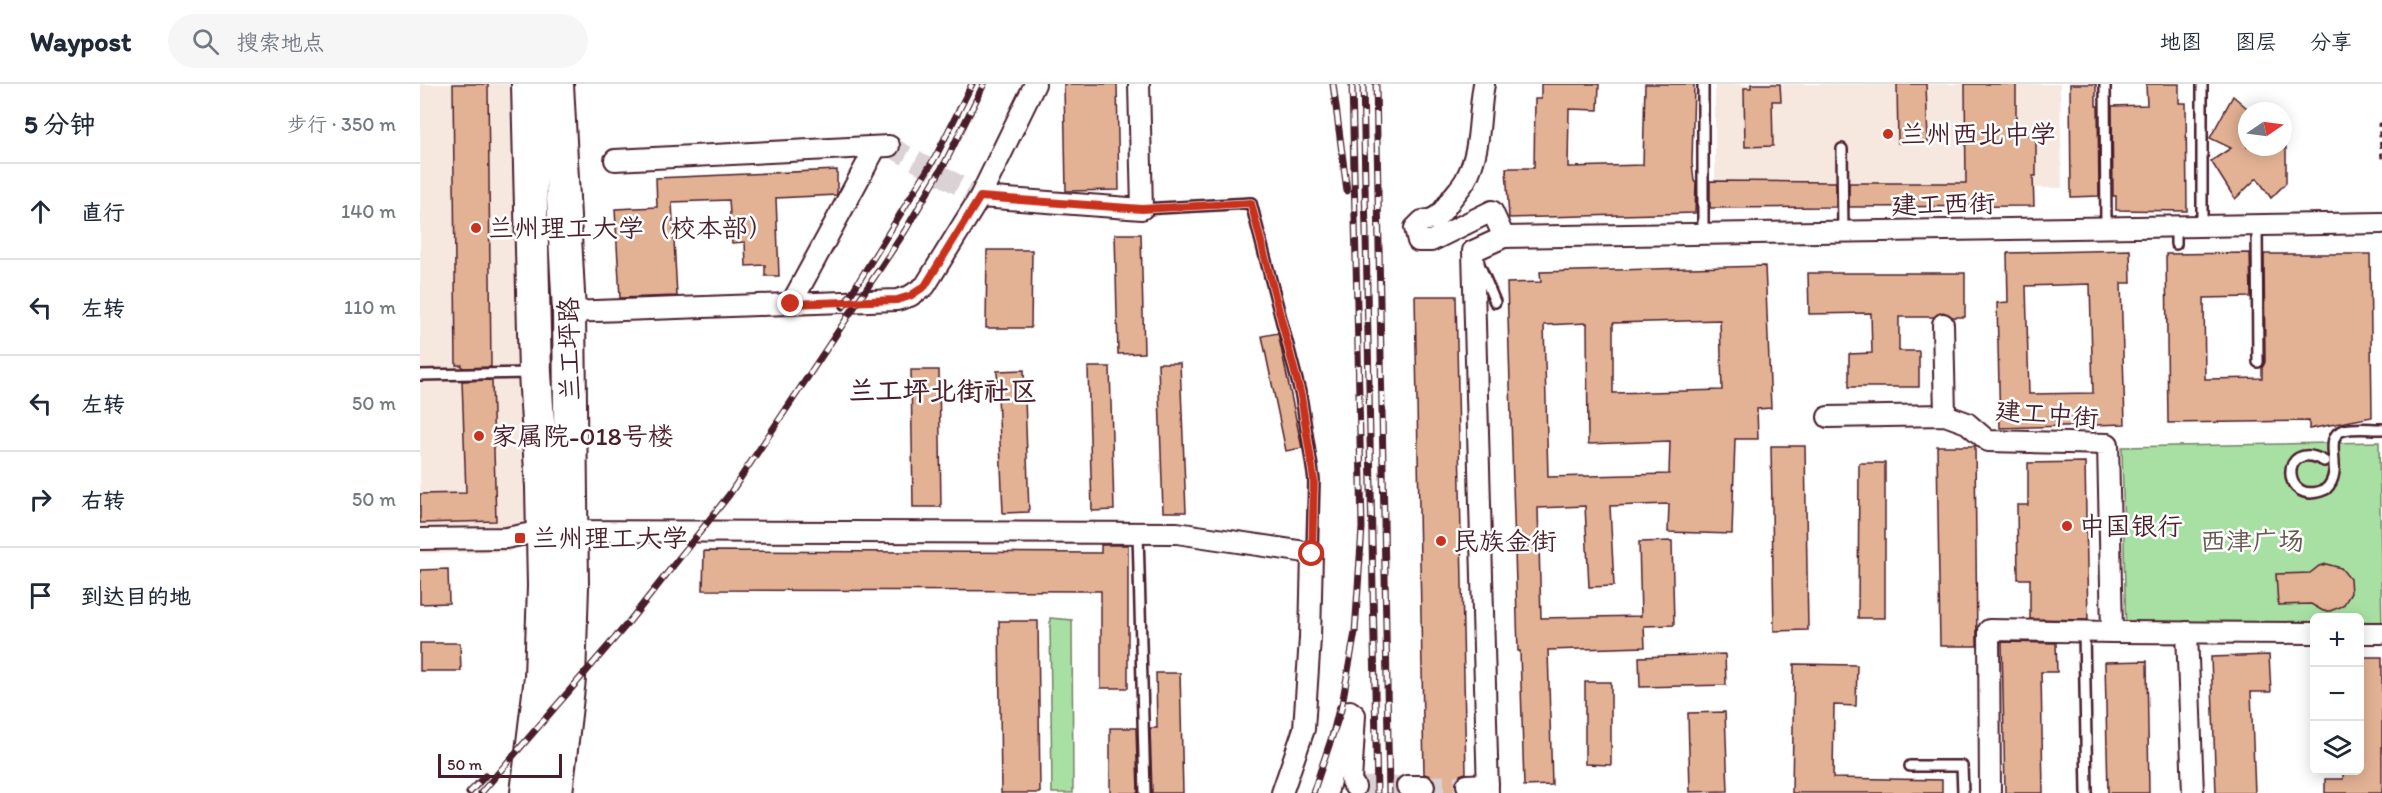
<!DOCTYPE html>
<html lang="zh">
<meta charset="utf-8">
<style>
body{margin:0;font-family:Itim,"LXGW WenKai TC",sans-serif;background:#f6f6f7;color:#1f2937}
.controls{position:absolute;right:18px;bottom:18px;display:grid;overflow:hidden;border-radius:9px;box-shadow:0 3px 15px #0003}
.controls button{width:54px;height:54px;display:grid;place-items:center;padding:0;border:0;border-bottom:2px solid #e0e1e3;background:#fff;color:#1f2937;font:30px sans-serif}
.compass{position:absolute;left:1818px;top:18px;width:54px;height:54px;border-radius:50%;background:#fff;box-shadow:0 3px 15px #0003;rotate:77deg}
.scale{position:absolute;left:18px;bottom:15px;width:124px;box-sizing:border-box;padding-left:6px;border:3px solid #4a1f2b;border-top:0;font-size:16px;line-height:21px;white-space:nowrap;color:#4a1f2b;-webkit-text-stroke:4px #fff;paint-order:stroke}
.stop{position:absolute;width:18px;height:18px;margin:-14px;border:4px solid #c8321e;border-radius:50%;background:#fff}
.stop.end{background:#c8321e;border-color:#fff;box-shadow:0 2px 6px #0008}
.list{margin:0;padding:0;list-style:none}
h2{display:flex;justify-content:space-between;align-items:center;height:78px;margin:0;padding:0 24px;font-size:26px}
h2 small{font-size:20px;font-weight:400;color:#747a83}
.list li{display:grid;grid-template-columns:39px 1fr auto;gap:18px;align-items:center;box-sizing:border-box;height:96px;padding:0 24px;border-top:2px solid #e0e1e3}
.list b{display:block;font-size:22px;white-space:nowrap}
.list em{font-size:20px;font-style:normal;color:#747a83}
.icon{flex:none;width:33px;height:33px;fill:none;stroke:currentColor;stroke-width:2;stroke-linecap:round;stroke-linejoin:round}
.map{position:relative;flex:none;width:1962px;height:709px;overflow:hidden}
header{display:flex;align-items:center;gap:36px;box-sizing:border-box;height:84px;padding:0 30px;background:#fff;border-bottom:2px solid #e0e1e3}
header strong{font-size:28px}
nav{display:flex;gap:33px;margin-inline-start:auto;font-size:21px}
.search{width:420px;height:54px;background:#f6f6f7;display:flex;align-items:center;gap:15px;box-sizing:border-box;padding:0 21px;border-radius:33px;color:#747a83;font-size:22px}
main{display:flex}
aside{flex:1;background:#fff}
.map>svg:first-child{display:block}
.built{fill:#f7e8df}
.green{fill:#a8e0a3;stroke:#798067;stroke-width:1.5}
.building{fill:#e3b294;stroke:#4a1f2b;stroke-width:1.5;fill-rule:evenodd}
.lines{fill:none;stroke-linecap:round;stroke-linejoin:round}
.minor-tunnel{stroke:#dbd2d5;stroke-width:20;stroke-dasharray:20 10;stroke-linecap:butt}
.service-casing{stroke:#4a1f2b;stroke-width:14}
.minor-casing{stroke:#4a1f2b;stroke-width:24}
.trunk-casing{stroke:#4a1f2b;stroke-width:36}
.path{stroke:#4a1f2b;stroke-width:3;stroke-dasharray:6 4.5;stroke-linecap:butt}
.service{stroke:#fff;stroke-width:9}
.minor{stroke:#fff;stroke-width:20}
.trunk{stroke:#fff;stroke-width:32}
.rail-casing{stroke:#4a1f2b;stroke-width:7}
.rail{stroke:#fff;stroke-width:4.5;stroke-dasharray:14;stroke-linecap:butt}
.route{stroke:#c8321e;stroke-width:8}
.poi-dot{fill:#c8321e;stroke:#fff;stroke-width:2}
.labels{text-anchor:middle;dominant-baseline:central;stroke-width:5;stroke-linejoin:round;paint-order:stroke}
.poi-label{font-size:26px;fill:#4a1f2b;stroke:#fff;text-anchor:start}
.street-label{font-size:26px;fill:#4a1f2b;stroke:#fff}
.park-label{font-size:26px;fill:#66594f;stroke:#fff}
.neighbourhood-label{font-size:27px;font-weight:bold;fill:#4a1f2b;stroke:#fff}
</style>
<header>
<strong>Waypost</strong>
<div class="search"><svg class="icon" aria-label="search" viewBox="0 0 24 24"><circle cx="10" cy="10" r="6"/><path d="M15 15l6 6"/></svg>搜索地点</div>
<nav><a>地图</a><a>图层</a><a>分享</a></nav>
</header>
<main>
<aside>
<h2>5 分钟<small>步行 · 350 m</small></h2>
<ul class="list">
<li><svg class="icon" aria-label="ahead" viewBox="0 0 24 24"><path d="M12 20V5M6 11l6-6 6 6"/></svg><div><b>直行</b></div><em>140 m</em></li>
<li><svg class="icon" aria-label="left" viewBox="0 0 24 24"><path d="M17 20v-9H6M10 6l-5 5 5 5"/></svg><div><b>左转</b></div><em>110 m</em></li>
<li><svg class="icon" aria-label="left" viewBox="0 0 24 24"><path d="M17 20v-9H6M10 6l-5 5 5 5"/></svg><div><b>左转</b></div><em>50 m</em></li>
<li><svg class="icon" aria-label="right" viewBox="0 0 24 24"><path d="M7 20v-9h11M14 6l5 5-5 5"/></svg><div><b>右转</b></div><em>50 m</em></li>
<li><svg class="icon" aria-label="arrive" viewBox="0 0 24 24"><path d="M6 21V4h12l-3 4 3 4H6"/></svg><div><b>到达目的地</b></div></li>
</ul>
</aside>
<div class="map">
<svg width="1962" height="709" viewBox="0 0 1962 709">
<rect width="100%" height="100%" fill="#fff"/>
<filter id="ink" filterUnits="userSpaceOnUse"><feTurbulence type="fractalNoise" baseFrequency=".0167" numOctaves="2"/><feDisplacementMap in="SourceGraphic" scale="12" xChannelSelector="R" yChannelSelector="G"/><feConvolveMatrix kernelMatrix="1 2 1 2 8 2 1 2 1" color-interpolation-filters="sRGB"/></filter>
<g filter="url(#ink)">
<!-- built -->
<g class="built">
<path d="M0,0h108l15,447 -34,21 -89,1z"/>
<path d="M1295,0h345l2,104 -347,-4z"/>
</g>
<!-- green -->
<g class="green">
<path d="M1959,358l3,193h-22v-17h-46v18l-188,4 -4,-193z"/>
<path d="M630,534l22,2 1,173h-21z"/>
</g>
<!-- building -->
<g class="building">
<path d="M33,0h35l3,283 -29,1v-3h-6z"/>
<path d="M644,0h53l2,106 -53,1z"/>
<path d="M1121,0h58l-1,26 -29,-1 -1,58 75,-2 2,-81h49l-2,79 2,18h2l-1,32 -186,5 -3,-50h28l1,-69h6z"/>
<path d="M1331,0h29l1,17h-9l1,45 -28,1 -1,-59h7z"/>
<path d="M1477,0h29l2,58 -30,1z"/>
<path d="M1545,0h51v51h20v41h-3l1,30 -185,1v-24h117z"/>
<path d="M1650,0h26v22h2l1,90 -28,1z"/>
<path d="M1726,0h33v19h7l1,108 -71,-1v-14h-3l-1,-90 35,-1z"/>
<path d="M1813,12l14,12v39h39v36l-15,15 -14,-20 -22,21 -24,-38 20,-13 -21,-10z"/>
<path d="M417,86v25l-61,3 3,78h-14v-11l-19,1 -1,-24 -13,1 -3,-43 -57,2 5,94 -57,2 -5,-89 42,-2 -1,-29z"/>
<path d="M1290,97l126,1v25l-126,1z"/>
<path d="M695,150h26l3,119 -26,1z"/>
<path d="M567,166h45l-1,78h-45z"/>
<path d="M1710,166l1,33h-10l4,141 -125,4 -3,-125 11,-1 -1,-49zM1670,200l3,109 -64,1 -3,-108z"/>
<path d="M1830,169l1,44 -47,1 1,81 57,-1v-10l3,-6 -1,-108h106l2,163 -63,12v-8l-141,2 -2,-169z"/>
<path d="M1345,182l6,142 -14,1 1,30h-23l-3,95 -64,-2 1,-28 -59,2 4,80 -25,1 -4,-81 -47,2 3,110 100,-2 -2,-74 33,-1 2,84 -30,1 1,21 -97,3 4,135 -28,1 -4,-135h-2l-11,-368 34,-1 -1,-10zM1300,236l2,70 -109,3v-70zM1167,239l1,121 82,-3 -1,33 -121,3 -4,-152z"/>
<path d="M1388,189h157v44h-13l-9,-5 -9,5h-35v34h20v36h-70v-33l23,-1 -1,-40 -62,1z"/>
<path d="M995,212h41l10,477 -6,2 -4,5 -1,6 3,7h-24l2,-6 -1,-6 -5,-5 -6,-2z"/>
<path d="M858,249l24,115 -16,3 -24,-115z"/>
<path d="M738,279h22l6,149h-23z"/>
<path d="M668,283h22l4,143 -22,1z"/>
<path d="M491,286h28l2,137h-28z"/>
<path d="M604,286l5,142 -26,1 -6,-142z"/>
<path d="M72,296l4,141 -76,2v-29l46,-1 -4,-112z"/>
<path d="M1351,362h34l3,184 -34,1z"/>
<path d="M1517,362h38l2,200h-37z"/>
<path d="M1665,378l3,158 -58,-1v-40h-12l-1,-74h11v-42z"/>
<path d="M1439,379h26v155h-27z"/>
<path d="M681,461h27v143h-27v-97l-398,-1 1,-39 397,2z"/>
<path d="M1906,480l15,4 9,11 1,14 -8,13 -13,5h-7l-12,-7 -33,1 -2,-31 34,-1 9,-7z"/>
<path d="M28,485l1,34 -29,1v-34z"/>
<path d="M579,537h39l2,172h-39z"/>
<path d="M1582,558l54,1 1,29h-16l2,121h-38z"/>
<path d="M0,559h40l1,28h-41z"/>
<path d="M1305,570l1,31 -86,2 -1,-30z"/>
<path d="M1849,571l2,37h-20l4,101h-39l-5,-136z"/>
<path d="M1940,573h22v136h-57v-14h18v-8h17z"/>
<path d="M1727,577l2,132h-41l-3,-131z"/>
<path d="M1374,580l63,1 -1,41 -22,-1 -1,73 109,2v13h-150z"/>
<path d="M736,589h24l3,120h-31l-2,-65h7z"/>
<path d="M1165,598h26v83l-26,-1z"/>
<path d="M1305,628l3,79 -38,1 -2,-79z"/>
<path d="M690,644h26l2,65h-28z"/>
</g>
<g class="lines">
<!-- minor-tunnel -->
<g class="minor-tunnel">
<path d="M469,62l91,51"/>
<path d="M1004,702l43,-1"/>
<path d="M935,703l52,-1"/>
</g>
<!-- service casing -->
<g class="service-casing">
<g id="service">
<path d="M1283,0v150"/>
<path d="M1685,0l1,144"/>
<path d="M1422,65l1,83"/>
<path d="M722,125l109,-6 50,193 13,84 -2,73"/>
<path d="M1837,141l1,137"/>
<path d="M1782,142v-142"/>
<path d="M1756,160v-17"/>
<path d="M1059,180l16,38"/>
<path d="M0,291l112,-2"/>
<path d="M1904,377c-45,-25 -44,49 2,28 20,-19 -6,-52 18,-59 11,-3 26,-1 38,-1"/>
<path d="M718,449l7,260"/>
<path d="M1664,548l3,161"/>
<path d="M1490,682h52l1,27"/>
</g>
</g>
<!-- minor casing -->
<g class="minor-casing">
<g id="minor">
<path d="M1064,0c-6,32 -2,65 -18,95 -4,8 -11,14 -16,22 -8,12 -13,19 -28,20l-7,7 3,13h13l61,-30 12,26"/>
<path d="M195,76l274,-14"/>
<path d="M560,113l55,-113"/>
<path d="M371,220l85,-157"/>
<path d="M149,228l328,-12 13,-4 15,-10 55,-89 162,12 -3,-125"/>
<path d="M1523,240l2,91"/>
<path d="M1408,333l117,-2 22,8 21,18 120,3 4,188 -123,-2 1,163"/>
<path d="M0,455l86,-1 37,-7 634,2 135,20 -2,85 -6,91 -22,64"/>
<path d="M1692,548l202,1"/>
<path d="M1767,548l6,161"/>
<path d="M1940,549h22"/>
<path d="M1047,701l21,-1"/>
<path d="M987,702h17"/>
<path d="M907,709l20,-81 3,-1 5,4 -4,66 4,6"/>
<path d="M1068,709l-15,-542 31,-14 878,-14"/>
</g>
</g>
<!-- trunk casing -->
<g class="trunk-casing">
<g id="trunk">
<path d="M107,709l14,-116 3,-91 -2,-99 -7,-114 -7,-289"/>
<path d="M136,709l13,-114 3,-93 -3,-274 -12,-228"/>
</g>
</g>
<!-- path -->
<path class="path" d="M1962,40h-3l3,35"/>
<!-- service -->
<use href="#service" class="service"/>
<!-- minor -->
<use href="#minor" class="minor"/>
<!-- trunk -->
<use href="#trunk" class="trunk"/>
<!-- rail casing -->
<g class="rail-casing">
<g id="rail">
<path d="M913,0l14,107"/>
<path d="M943,0l14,709"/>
<path d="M956,0l13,709"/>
<path d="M423,223l93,-151 36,-72"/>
<path d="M49,709l16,-17"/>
<path d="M61,709l147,-170 101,-128 176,-264 41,-70 38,-77"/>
<path d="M893,709l28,-83 14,-78 7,-104 -10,-444"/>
</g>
</g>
<!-- rail -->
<use href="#rail" class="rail"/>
</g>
</g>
<g class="lines" filter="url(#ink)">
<!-- route -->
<path class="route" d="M371,220l106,-4 13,-4 15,-10 55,-89 162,12 109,-6 50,193 13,84 -2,74"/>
</g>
<!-- markers -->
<g class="poi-dot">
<circle cx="1468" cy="50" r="6"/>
<circle cx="56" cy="144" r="6"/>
<circle cx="59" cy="352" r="6"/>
<circle cx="1647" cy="442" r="6"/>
<rect x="94" y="448" width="12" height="12" rx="3"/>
<circle cx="1021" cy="457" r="6"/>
</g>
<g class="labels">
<!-- poi labels -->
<g class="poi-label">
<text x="1480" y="50">兰州西北中学</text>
<text x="68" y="144">兰州理工大学（校本部）</text>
<text x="71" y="352">家属院-018号楼</text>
<text x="1659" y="442">中国银行</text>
<text x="112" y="454">兰州理工大学</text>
<text x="1033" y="457">民族金街</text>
</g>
<!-- street labels -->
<g class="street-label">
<text transform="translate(1523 120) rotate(-1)">建工西街</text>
<text transform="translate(149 265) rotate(-91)">兰工坪路</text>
<text transform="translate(1627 330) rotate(5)">建工中街</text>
</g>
<!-- park labels -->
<g class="park-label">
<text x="1832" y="457">西津广场</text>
</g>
<!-- neighbourhood labels -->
<g class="neighbourhood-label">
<text x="523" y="306">兰工坪北街社区</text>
</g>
</g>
</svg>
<div class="controls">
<button>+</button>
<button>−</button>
<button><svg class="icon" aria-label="layers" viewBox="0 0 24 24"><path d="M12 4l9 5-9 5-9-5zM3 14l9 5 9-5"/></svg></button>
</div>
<svg class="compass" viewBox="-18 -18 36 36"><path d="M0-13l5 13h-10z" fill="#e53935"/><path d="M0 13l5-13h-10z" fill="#747a83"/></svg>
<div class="scale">50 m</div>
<div class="stop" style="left:892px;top:470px"></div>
<div class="stop end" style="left:371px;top:220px"></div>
</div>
</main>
